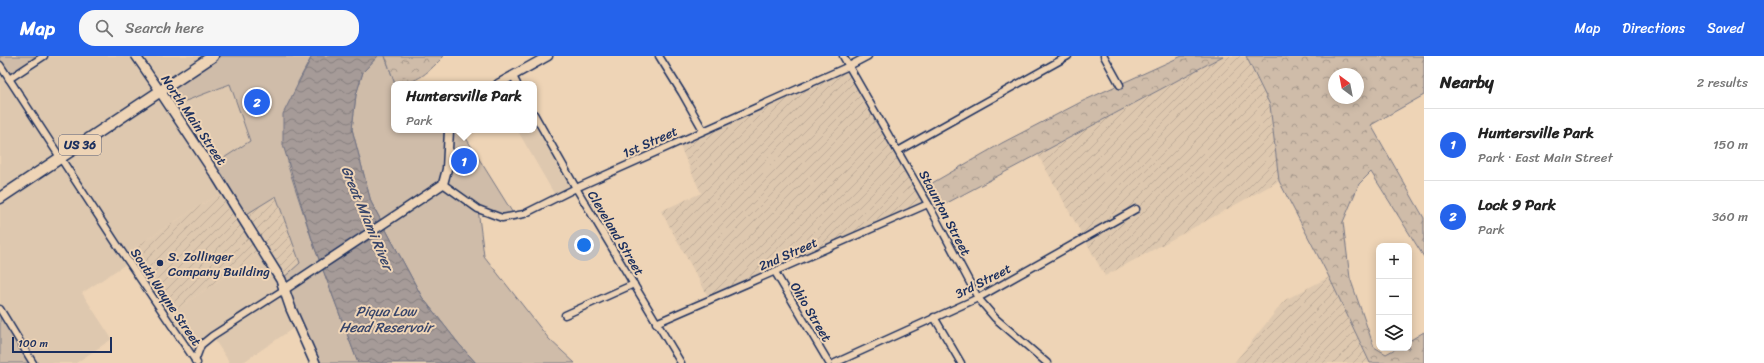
<!DOCTYPE html>
<meta charset="utf-8">
<style>
body{margin:0;font-family:Sriracha,sans-serif;background:#f6f6f6;color:#222}
.controls{position:absolute;right:12px;bottom:12px;display:grid;overflow:hidden;border-radius:8px;box-shadow:0 2px 10px #0003}
.controls button{width:36px;height:36px;display:grid;place-items:center;padding:0;border:0;border-bottom:1px solid #e0e0e0;background:#fff;color:#222;font:20px sans-serif}
.compass{position:absolute;left:1328px;top:12px;width:36px;height:36px;border-radius:50%;background:#fff;box-shadow:0 2px 10px #0003;rotate:328deg}
.scale{position:absolute;left:12px;bottom:10px;width:100px;box-sizing:border-box;padding-left:4px;border:2px solid #1b2f5e;border-top:0;font-size:11px;line-height:14px;white-space:nowrap;color:#1b2f5e;-webkit-text-stroke:3px #eed4b6;paint-order:stroke}
.you{position:absolute;left:584px;top:189px;width:14px;height:14px;margin:-10px;border:3px solid #fff;border-radius:50%;background:#1a73e8;box-shadow:0 0 0 6px #1a73e833}
.badge{display:grid;place-items:center;width:26px;height:26px;border-radius:50%;background:#2563eb;color:#fff;font-size:13px;font-weight:700}
.pin{position:absolute;translate:-50% -50%;border:2px solid #fff;box-shadow:0 1px 4px #0006}
.popup{position:absolute;left:391px;top:25px;width:146px;height:52px;box-sizing:border-box;display:grid;place-content:center;border-radius:8px;background:#fff;filter:drop-shadow(0 1px 3px #0005);font-size:13px;white-space:nowrap;color:#767676}
.popup b{font-size:15px;color:#222}
.popup::after{content:'';position:absolute;left:50%;top:100%;margin-left:-8px;border:8px solid transparent;border-top-color:#fff}
.list{margin:0;padding:0;list-style:none}
h2{display:flex;justify-content:space-between;align-items:center;height:52px;margin:0;padding:0 16px;font-size:17px}
h2 small{font-size:13px;font-weight:400;color:#767676}
.list li{display:grid;grid-template-columns:26px 1fr auto;gap:12px;align-items:center;box-sizing:border-box;height:72px;padding:0 16px;border-top:1px solid #e0e0e0}
.list b{display:block;font-size:15px;white-space:nowrap}
.list p{margin:0;font-size:13px;white-space:nowrap;color:#767676}
.list em{font-size:13px;font-style:normal;color:#767676}
.icon{flex:none;width:22px;height:22px;fill:none;stroke:currentColor;stroke-width:2;stroke-linecap:round;stroke-linejoin:round}
.map{position:relative;flex:none;width:1424px;height:307px;overflow:hidden}
header{display:flex;align-items:center;gap:24px;box-sizing:border-box;height:56px;padding:0 20px;background:#2563eb;color:#fff}
header strong{font-size:19px}
nav{display:flex;gap:22px;margin-inline-start:auto;font-size:14px}
.search{width:280px;height:36px;background:#f6f6f6;display:flex;align-items:center;gap:10px;box-sizing:border-box;padding:0 14px;border-radius:16px;color:#767676;font-size:15px}
main{display:flex}
aside{flex:1;background:#fff}
.map>svg:first-child{display:block}
.built{fill:#dec8af}
.industrial{fill:url(#industrial-furrows)}
.green{fill:#cfbca9;stroke:#757684}
.forest{fill:url(#forest-crowns);stroke:#757684;fill-rule:evenodd}
.water{fill:url(#water-waves);stroke:#6e7081}
.lines{fill:none;stroke-linecap:round;stroke-linejoin:round}
.minor-casing{stroke:#1b2f5e;stroke-width:9}
.tertiary-casing{stroke:#1b2f5e;stroke-width:11}
.secondary-casing{stroke:#1b2f5e;stroke-width:12}
.primary-casing{stroke:#1b2f5e;stroke-width:13}
.minor{stroke:#eed4b6;stroke-width:6}
.tertiary{stroke:#eed4b6;stroke-width:8}
.secondary{stroke:#eed4b6;stroke-width:9}
.primary{stroke:#eed4b6;stroke-width:10}
.poi-dot{fill:#1b2f5e;stroke:#eed4b6;stroke-width:1.5}
.labels{text-anchor:middle;dominant-baseline:central;stroke-width:4;stroke-linejoin:round;paint-order:stroke}
.shield{fill:#eed4b6;stroke:#5a6078;stroke-width:1}
.shield-label{font-size:12px;font-weight:bold;fill:#1b2f5e}
.street-label{font-size:13px;fill:#1b2f5e;stroke:#eed4b6}
.poi-label{font-size:13px;fill:#1b2f5e;stroke:#eed4b6;text-anchor:start}
.water-label{font-size:14px;font-style:italic;fill:#37456a;stroke:#eed4b6}
</style>
<header>
<strong>Map</strong>
<div class="search"><svg class="icon" aria-label="search" viewBox="0 0 24 24"><circle cx="10" cy="10" r="6"/><path d="M15 15l6 6"/></svg>Search here</div>
<nav><a>Map</a><a>Directions</a><a>Saved</a></nav>
</header>
<main>
<div class="map">
<svg width="1424" height="307" viewBox="0 0 1424 307">
<defs>
<pattern id="industrial-furrows" width="10" height="10" patternUnits="userSpaceOnUse"><rect width="10" height="10" fill="#dec8af"/><path d="M-1 1l2-2M0 10L10 0M9 11l2-2" fill="none" stroke="#beac99"/></pattern>
<pattern id="forest-crowns" width="20" height="18" patternUnits="userSpaceOnUse"><rect width="20" height="18" fill="#cfbca9"/><path d="M2 6a3 3 0 1 1 6 0M12 15a3 3 0 1 1 6 0" fill="none" stroke="#a7998d"/></pattern>
<pattern id="water-waves" width="16" height="10" patternUnits="userSpaceOnUse"><rect width="16" height="10" fill="#a69b98"/><path d="M0 5q4-4 8 0t8 0" fill="none" stroke="#867f7f"/></pattern>
</defs>
<rect width="100%" height="100%" fill="#eed4b6"/>
<filter id="ink" filterUnits="userSpaceOnUse"><feTurbulence type="fractalNoise" baseFrequency=".025" numOctaves="2"/><feDisplacementMap in="SourceGraphic" scale="8" xChannelSelector="R" yChannelSelector="G"/><feConvolveMatrix kernelMatrix="1 2 1 2 8 2 1 2 1" color-interpolation-filters="sRGB"/></filter>
<g filter="url(#ink)">
<!-- built -->
<g class="built">
<path d="M44,0h169l-43,51 60,-23 20,57 -40,26 15,23 -101,64 5,8 -47,31 30,46 -36,24h-43l-33,-54v-244z"/>
<path d="M539,66l37,66 -20,9 -37,-64 5,-3h10v-6z"/>
<path d="M263,195l35,74 -56,38h-12l-18,-27 -11,9 -5,15 -31,-43z"/>
</g>
<!-- industrial -->
<g class="industrial">
<path d="M1223,0h23l24,49 9,76 -174,95 -67,-121z"/>
<path d="M849,10l79,138 -218,96 -49,-89 40,-18 -23,-51z"/>
<path d="M225,134l51,6 24,67 -19,17 -18,-29 -98,66 -41,-63z"/>
<path d="M1329,221l41,86h-136l51,-63z"/>
</g>
<!-- green -->
<g class="green">
<path d="M0,0h44l-35,23 -9,-14z"/>
<path d="M213,0h99l-14,26 -10,84 26,80 44,117h-43l-34,-83 19,-17 -24,-67 -34,21 -32,-50 40,-26 -20,-57 -60,23 -10,-16z"/>
<path d="M378,0h7l10,28 -1,46h67l53,85 -12,3 -24,-9 6,47 65,83 26,24h-99l-17,-19 -37,-47 -51,-95 -19,-73 4,-34 7,-23z"/>
<path d="M0,253l33,54h-33z"/>
</g>
<!-- forest -->
<g class="forest">
<path d="M385,0h59c-15,15 -26,28 -49,28z"/>
<path d="M1182,0h41l-291,155 -12,-21 82,-47 81,-42z"/>
<path d="M1246,0h178v39l-53,30 53,93v39l-53,-85 -12,12 -16,38 7,56 24,69 12,7 11,-6h12v-7l15,-9v31h-54l-41,-86 -50,-96 -9,-76zM1334,18h24v24h-24z"/>
</g>
<!-- water -->
<path class="water" d="M312,0h66l-15,16 -7,23 -4,34 19,73 51,95 37,47 17,19h-118l-44,-117 -31,-101v-31z"/>
<g class="lines">
<!-- minor casing -->
<g class="minor-casing">
<g id="minor">
<path d="M659,0l23,37 21,37"/>
<path d="M843,0l85,148 50,94 17,20 52,45"/>
<path d="M1104,0l16,29"/>
<path d="M0,9l116,178 81,120"/>
<path d="M513,20l4,8"/>
<path d="M9,23l35,-23"/>
<path d="M534,58l42,74 105,175"/>
<path d="M898,95l170,-95"/>
<path d="M443,128l35,25 24,9 22,-4 52,-26 273,-122 19,-10"/>
<path d="M775,216l54,91"/>
<path d="M0,253l33,54"/>
<path d="M565,259l69,-31"/>
<path d="M934,261l27,46"/>
<path d="M656,267l90,-39 182,-80"/>
<path d="M195,305l6,-16 11,-9 73,-47"/>
<path d="M835,307l143,-65 158,-89"/>
</g>
</g>
<!-- tertiary casing -->
<g class="tertiary-casing">
<g id="tertiary">
<path d="M136,0l24,35"/>
<path d="M498,28l50,-28"/>
<path d="M285,233l158,-105 4,-15 2,-39"/>
</g>
</g>
<!-- secondary casing -->
<g class="secondary-casing">
<path id="secondary" d="M160,35l57,86 64,103 10,29 24,54"/>
</g>
<!-- primary casing -->
<g class="primary-casing">
<path id="primary" d="M0,142l213,-142"/>
</g>
<!-- minor -->
<use href="#minor" class="minor"/>
<!-- tertiary -->
<use href="#tertiary" class="tertiary"/>
<!-- secondary -->
<use href="#secondary" class="secondary"/>
<!-- primary -->
<use href="#primary" class="primary"/>
</g>
</g>
<!-- markers -->
<circle class="poi-dot" cx="160" cy="207" r="4"/>
<g class="labels">
<!-- shield labels -->
<rect class="shield" x="59" y="79" width="42" height="20" rx="3"/>
<g class="shield-label">
<text x="80" y="89">US 36</text>
</g>
<!-- street labels -->
<g class="street-label">
<text transform="translate(194 64) rotate(56)">North Main Street</text>
<text transform="translate(650 86) rotate(-24)">1st Street</text>
<text transform="translate(945 157) rotate(62)">Staunton Street</text>
<text transform="translate(616 177) rotate(59)">Cleveland Street</text>
<text transform="translate(788 198) rotate(-24)">2nd Street</text>
<text transform="translate(983 225) rotate(-27)">3rd Street</text>
<text transform="translate(166 241) rotate(56)">South Wayne Street</text>
<text transform="translate(811 256) rotate(59)">Ohio Street</text>
</g>
<!-- poi labels -->
<g class="poi-label">
<text x="168" y="200">S. Zollinger<tspan x="168" dy="15">Company Building</tspan></text>
</g>
<!-- water labels -->
<g class="water-label">
<text transform="translate(367 162) rotate(67)">Great Miami River</text>
<text x="386" y="255">Piqua Low<tspan x="386" dy="16">Head Reservoir</tspan></text>
</g>
</g>
</svg>
<div class="controls">
<button>+</button>
<button>−</button>
<button><svg class="icon" aria-label="layers" viewBox="0 0 24 24"><path d="M12 4l9 5-9 5-9-5zM3 14l9 5 9-5"/></svg></button>
</div>
<svg class="compass" viewBox="-18 -18 36 36"><path d="M0-13l5 13h-10z" fill="#e53935"/><path d="M0 13l5-13h-10z" fill="#767676"/></svg>
<div class="scale">100 m</div>
<div class="you"></div>
<div class="pin badge" style="left:464px;top:105px">1</div>
<div class="popup"><b>Huntersville Park</b>Park</div>
<div class="pin badge" style="left:257px;top:46px">2</div>
</div>
<aside>
<h2>Nearby<small>2 results</small></h2>
<ul class="list">
<li><span class="badge">1</span><div><b>Huntersville Park</b><p>Park · East Main Street</p></div><em>150 m</em></li>
<li><span class="badge">2</span><div><b>Lock 9 Park</b><p>Park</p></div><em>360 m</em></li>
</ul>
</aside>
</main>
